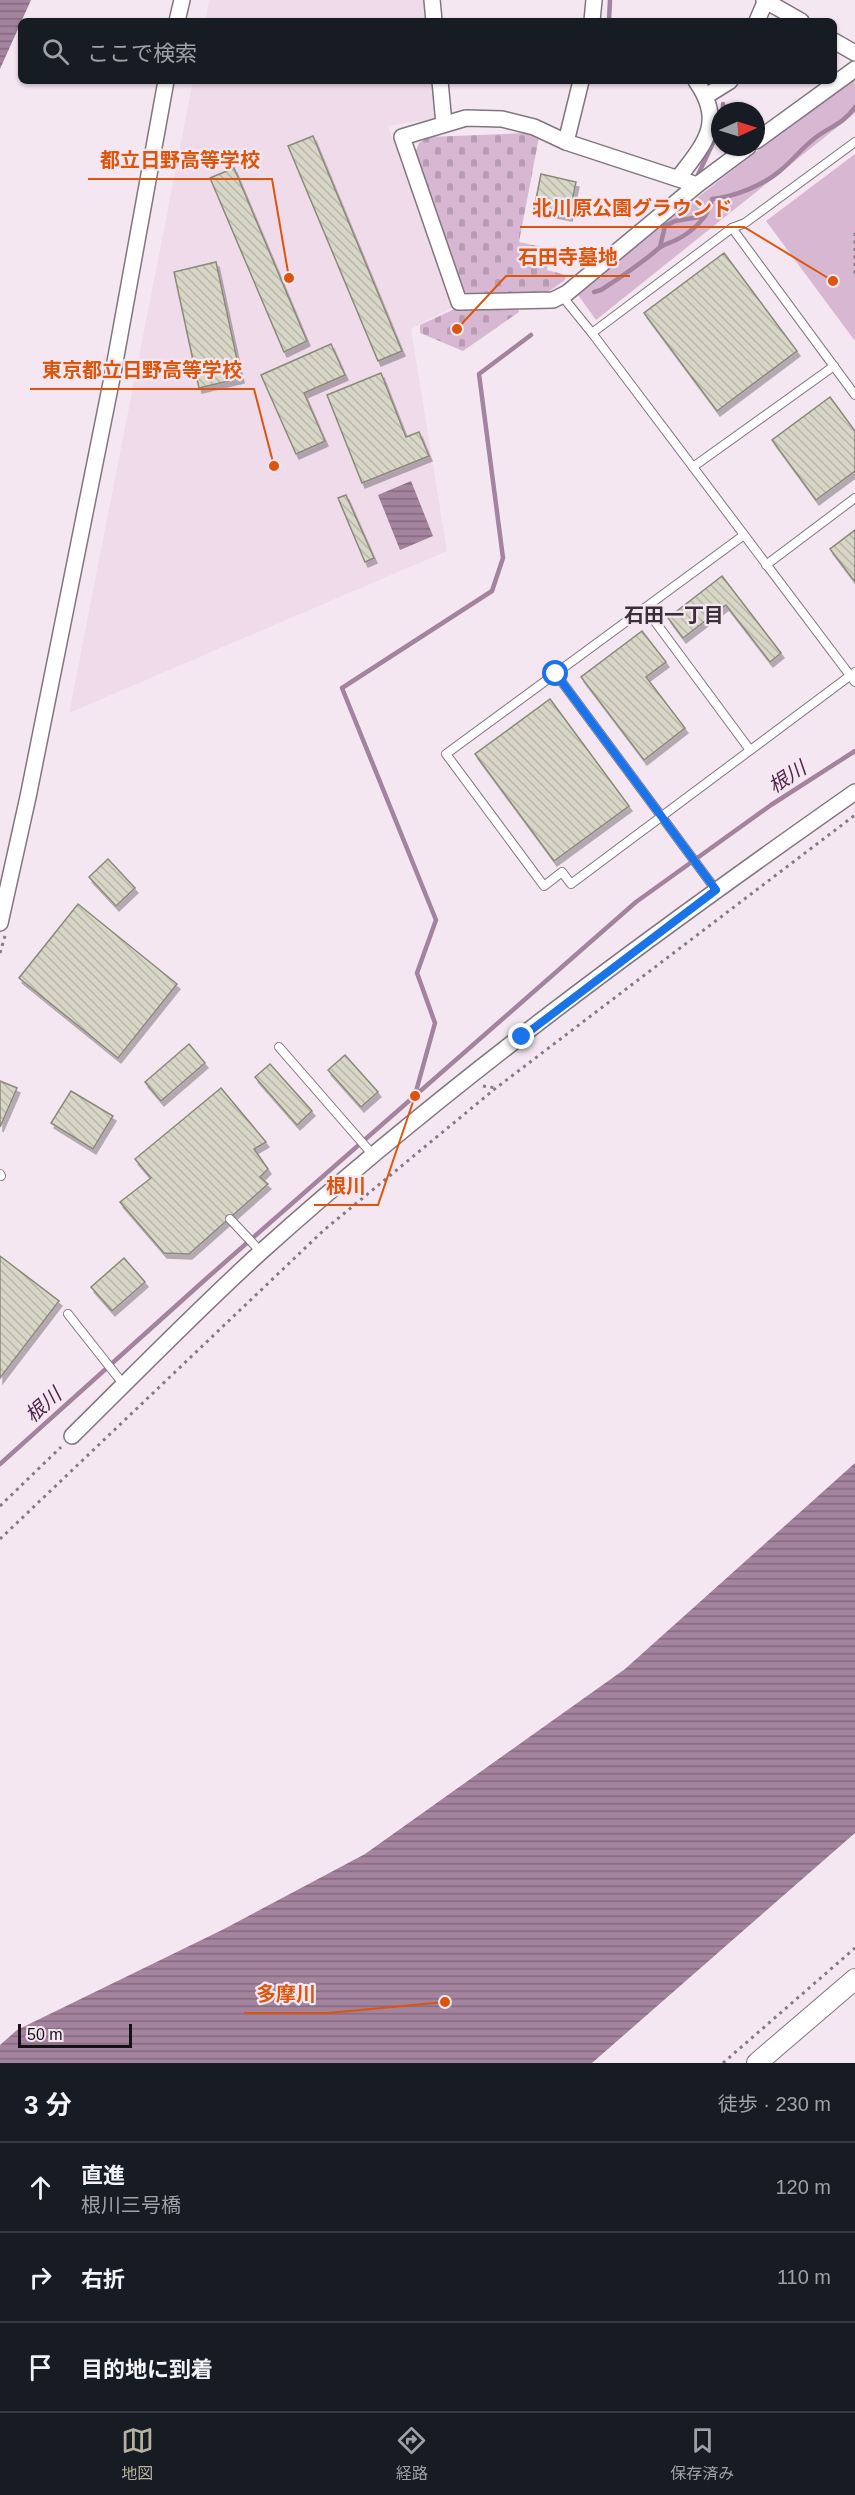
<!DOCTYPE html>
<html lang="ja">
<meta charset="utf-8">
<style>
body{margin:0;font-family:Arial,"Noto Sans JP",sans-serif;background:#20242c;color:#f1f3f6}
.compass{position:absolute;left:711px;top:102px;width:54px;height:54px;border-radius:50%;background:#171b24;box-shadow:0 2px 4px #0004;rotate:86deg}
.scale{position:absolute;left:18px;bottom:15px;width:114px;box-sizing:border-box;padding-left:6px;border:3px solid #151014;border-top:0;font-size:16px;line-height:21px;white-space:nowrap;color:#151014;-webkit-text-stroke:4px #f5e7f2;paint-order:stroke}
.stop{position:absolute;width:18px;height:18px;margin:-14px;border:4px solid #1a73e8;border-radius:50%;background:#fff}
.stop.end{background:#1a73e8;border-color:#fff;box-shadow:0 2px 6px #0008}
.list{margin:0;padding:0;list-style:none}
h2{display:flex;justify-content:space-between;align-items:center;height:78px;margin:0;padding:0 24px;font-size:26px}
h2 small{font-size:20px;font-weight:400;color:#9ea1a6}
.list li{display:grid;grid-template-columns:39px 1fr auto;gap:18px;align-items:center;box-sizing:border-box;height:90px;padding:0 24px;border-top:2px solid #363941}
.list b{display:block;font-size:22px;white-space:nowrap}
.list p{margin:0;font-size:20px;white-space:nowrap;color:#9ea1a6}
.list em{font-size:20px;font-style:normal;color:#9ea1a6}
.icon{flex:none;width:33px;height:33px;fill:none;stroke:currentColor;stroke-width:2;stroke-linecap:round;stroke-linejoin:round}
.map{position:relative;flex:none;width:855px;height:2063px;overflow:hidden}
.search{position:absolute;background:#171b24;box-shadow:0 2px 4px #0004;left:18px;right:18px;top:18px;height:66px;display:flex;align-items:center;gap:15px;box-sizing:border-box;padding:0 21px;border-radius:9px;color:#9ea1a6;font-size:22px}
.sheet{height:348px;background:#171b24}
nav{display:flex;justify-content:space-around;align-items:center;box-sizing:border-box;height:84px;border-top:2px solid #363941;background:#171b24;font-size:16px;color:#9ea1a6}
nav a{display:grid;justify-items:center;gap:3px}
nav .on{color:#b5b29d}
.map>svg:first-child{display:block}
.built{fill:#f0dbeb}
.cemetery{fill:url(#cemetery-stones)}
.park{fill:#d7b7d1}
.water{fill:url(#water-rules)}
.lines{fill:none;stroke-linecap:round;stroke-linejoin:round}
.stream{stroke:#a3839d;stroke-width:4.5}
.building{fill:url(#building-back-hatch);stroke:#8b897a;stroke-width:1.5;filter:url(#shadow)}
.service-casing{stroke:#81757f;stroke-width:10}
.minor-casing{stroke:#81757f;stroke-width:18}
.tertiary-casing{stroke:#81757f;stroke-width:22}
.path{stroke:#857c83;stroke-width:3;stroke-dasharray:3 4.5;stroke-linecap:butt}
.service{stroke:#fff;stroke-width:8}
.minor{stroke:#fff;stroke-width:15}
.tertiary{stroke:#fff;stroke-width:20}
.route{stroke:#1a73e8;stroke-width:8}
.labels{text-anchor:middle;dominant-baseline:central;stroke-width:4.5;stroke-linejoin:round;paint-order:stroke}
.neighbourhood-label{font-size:20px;font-weight:bold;fill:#3a2f38;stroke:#f5e7f2}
.water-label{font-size:20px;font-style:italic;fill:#50254a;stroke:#f5e7f2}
.leader{fill:none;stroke:#dd550c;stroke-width:2}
.callout-dot{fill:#dd550c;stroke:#f5e7f2;stroke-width:2}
.callout-label{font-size:20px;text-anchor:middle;font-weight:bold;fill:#dd550c;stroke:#f5e7f2;stroke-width:4.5;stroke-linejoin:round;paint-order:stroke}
</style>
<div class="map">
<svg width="855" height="2063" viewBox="0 0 855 2063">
<defs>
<pattern id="cemetery-stones" width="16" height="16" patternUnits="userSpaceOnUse" patternTransform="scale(1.5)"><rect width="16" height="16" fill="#d7b7d1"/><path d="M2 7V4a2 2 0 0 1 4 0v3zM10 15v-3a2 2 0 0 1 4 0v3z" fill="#b89cb3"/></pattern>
<pattern id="water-rules" width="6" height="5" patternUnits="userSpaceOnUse" patternTransform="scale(1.5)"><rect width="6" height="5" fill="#a3839d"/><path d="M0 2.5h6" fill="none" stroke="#846a7f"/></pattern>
<pattern id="building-back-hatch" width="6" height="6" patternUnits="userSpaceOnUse" patternTransform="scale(1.5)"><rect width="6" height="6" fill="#d8d6c6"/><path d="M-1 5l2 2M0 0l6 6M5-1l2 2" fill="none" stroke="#b8b7a9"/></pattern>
<filter id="shadow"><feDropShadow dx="3" dy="5" stdDeviation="0" flood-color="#0004"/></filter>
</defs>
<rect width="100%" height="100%" fill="#f5e7f2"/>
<!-- built -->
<g class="built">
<path d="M209,0h218l2,21h-224z"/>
<path d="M193,81h242l4,37 -51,8 65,181 -42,22 36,222 -378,162z"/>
</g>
<!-- cemetery -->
<g class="cemetery">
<path d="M525,133l14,4 -20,105 32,7 -4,21 19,5 -1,5 -17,12 -81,1 -7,-4 -47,-130 6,-16 10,-6z"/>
<path d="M517,306l2,6 -56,39 -43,-18v-8l39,-18z"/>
</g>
<!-- park -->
<g class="park">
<path d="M855,75v38l-259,207 -20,-28z"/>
<path d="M855,154v187l-89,-120z"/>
</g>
<!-- water -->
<g class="water">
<path d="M0,0h31l-31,69z"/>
<path d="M411,481l22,55 -33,14 -22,-55z"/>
<path d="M855,1463v370l-263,230h-592v-18l17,-15 207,-101 141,-75 260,-185z"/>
</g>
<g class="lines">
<!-- stream -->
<g class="stream">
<path d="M609,21l1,-21"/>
<path d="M723,104v7"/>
<path d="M697,177l23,-49"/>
<path d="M660,247l5,-21 10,-5 30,-5"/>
<path d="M594,292l7,-2c20,-13 40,-26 58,-42 5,-4 11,-5 17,-8 16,-8 33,-23 36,-41 22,-2 52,-14 69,-29 12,-10 21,-22 34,-32 17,-13 26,-12 40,-31"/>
<path d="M415,1095l20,-72 -18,-50 19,-53 -94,-232 150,-97 11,-33 -24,-184 52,-39"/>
<path d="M0,1464l207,-186 429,-376 135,-97 84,-54"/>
</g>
</g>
<!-- building -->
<g class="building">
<path d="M313,136l89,215 -24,10 -90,-215z"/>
<path d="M234,168l73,173 -23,11 -74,-174z"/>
<path d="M541,174l35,8 -7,34 -35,-7z"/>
<path d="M724,253l73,98 -80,60 -73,-98z"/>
<path d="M216,262l25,116 -42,10 -25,-116z"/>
<path d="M331,344l14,31 -41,18 21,48 -29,13 -35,-79z"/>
<path d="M381,373l25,64 13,-5 10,24 -67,27 -35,-88z"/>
<path d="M830,397l25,34v40l-39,29 -44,-60z"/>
<path d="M346,495l28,63 -9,4 -27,-64z"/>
<path d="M855,530v52l-25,-33z"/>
<path d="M722,576l59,77 -11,9 -44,-57 -43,33 -15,-20z"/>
<path d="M642,631l24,31 -20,15 39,51 -41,32 -63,-83z"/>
<path d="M550,699l79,107 -75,55 -79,-107z"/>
<path d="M108,859l27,29 -19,18 -27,-29z"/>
<path d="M78,904l99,80 -59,74 -99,-80z"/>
<path d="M189,1044l16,19 -44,38 -16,-19z"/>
<path d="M345,1055l33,37 -17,15 -33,-37z"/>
<path d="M270,1064l42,47 -15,14 -42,-48z"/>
<path d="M0,1081l17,7 -17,39z"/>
<path d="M221,1088l45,54 -12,7 14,20 -8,8 8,7 -79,70 -25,-1 -44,-51 31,-24 -16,-19z"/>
<path d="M71,1091l42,25 -20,33 -42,-26z"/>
<path d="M0,1256l59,45 -59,77z"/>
<path d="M124,1258l21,24 -33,29 -21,-24z"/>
</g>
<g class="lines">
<!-- service casing -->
<g class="service-casing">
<g id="service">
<path d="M732,228l13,-5 110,-81"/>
<path d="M562,296l30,37"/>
<path d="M855,395l-123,-167 -140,105 263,349"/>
<path d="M693,467l141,-101"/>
<path d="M744,535l-298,219 98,132 18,-14 9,12 284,-212"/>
<path d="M766,565l89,-67"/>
<path d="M645,608l105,142"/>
<path d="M556,674l160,216"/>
<path d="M279,1047l94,108"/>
<path d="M0,1174l1,2"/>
<path d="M230,1219l31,33"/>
<path d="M68,1314l56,71"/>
</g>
</g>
<!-- minor casing -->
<g class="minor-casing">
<g id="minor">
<path d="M432,0l2,21"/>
<path d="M764,0l37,21"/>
<path d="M177,21l5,-21"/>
<path d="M592,21l2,-21"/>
<path d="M757,21l9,-21"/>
<path d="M834,41l21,12"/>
<path d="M440,81l4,43"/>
<path d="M706,96l24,-15"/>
<path d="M756,141l99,-72"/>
<path d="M566,142l15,-61"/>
<path d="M679,177c26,-34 46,-55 17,-96"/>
<path d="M697,185l-131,-43 -32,-15 -32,-8 -36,-1 -64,19 57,165 94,-2 14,-7 130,-108 51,-38"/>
<path d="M0,923l28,-126 85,-424 53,-292"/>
<path d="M72,1436c63,-62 125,-126 190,-185 186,-167 389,-316 593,-459"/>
</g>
</g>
<!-- tertiary casing -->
<g class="tertiary-casing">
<path id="tertiary" d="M757,2063l98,-84"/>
</g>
<!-- path -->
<g class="path">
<path d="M855,233v41"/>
<path d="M0,953l5,-17"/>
<path d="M483,1086l13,2"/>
<path d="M0,1506l61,-59"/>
<path d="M0,1539l324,-309 172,-142 359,-273"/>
<path d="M723,2063l132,-115"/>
</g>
<!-- service -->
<use href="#service" class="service"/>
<!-- minor -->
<use href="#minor" class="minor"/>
<!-- tertiary -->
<use href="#tertiary" class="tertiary"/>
</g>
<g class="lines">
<!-- route -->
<path class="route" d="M522,1037l194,-147 -160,-216"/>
</g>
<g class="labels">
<!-- neighbourhood labels -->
<g class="neighbourhood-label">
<text x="674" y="615">石田一丁目</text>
</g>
<!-- water labels -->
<g class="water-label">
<text transform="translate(787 777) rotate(-33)">根川</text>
<text transform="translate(43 1405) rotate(-41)">根川</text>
</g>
</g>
<!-- callouts -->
<path class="leader" d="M289 278L272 179H88M833 281L744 227H520M457 329L506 276H630M274 466L254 389H30M415 1096L378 1205H314M445 2002L328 2013H244"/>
<g class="callout-dot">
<circle cx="289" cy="278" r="6"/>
<circle cx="833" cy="281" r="6"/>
<circle cx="457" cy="329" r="6"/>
<circle cx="274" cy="466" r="6"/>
<circle cx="415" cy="1096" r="6"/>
<circle cx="445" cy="2002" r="6"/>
</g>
<g class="callout-label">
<text x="180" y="167">都立日野高等学校</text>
<text x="632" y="215">北川原公園グラウンド</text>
<text x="568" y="264">石田寺墓地</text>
<text x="142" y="377">東京都立日野高等学校</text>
<text x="346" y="1193">根川</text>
<text x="286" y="2001">多摩川</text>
</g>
</svg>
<svg class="compass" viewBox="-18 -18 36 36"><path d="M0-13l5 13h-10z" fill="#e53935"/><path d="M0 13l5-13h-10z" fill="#9ea1a6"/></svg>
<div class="scale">50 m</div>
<div class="stop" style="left:556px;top:674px"></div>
<div class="stop end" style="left:522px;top:1037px"></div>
<div class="search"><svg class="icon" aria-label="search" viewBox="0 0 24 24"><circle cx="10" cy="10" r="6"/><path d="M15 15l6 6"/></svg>ここで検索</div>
</div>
<section class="sheet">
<h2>3 分<small>徒歩 · 230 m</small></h2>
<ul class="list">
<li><svg class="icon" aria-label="ahead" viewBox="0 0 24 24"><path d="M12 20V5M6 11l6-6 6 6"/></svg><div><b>直進</b><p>根川三号橋</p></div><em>120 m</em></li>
<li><svg class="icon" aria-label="right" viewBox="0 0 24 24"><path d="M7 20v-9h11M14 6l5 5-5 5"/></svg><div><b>右折</b></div><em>110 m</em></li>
<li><svg class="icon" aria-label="arrive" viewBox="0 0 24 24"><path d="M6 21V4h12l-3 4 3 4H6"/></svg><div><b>目的地に到着</b></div></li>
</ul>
</section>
<nav>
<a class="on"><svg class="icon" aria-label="map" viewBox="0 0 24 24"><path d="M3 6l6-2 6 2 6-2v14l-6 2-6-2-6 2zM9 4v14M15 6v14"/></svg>地図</a>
<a><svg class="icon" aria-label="directions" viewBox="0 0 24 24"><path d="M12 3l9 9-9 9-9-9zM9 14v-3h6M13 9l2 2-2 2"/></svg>経路</a>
<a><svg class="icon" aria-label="saved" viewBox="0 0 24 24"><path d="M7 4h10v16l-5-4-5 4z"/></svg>保存済み</a>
</nav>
